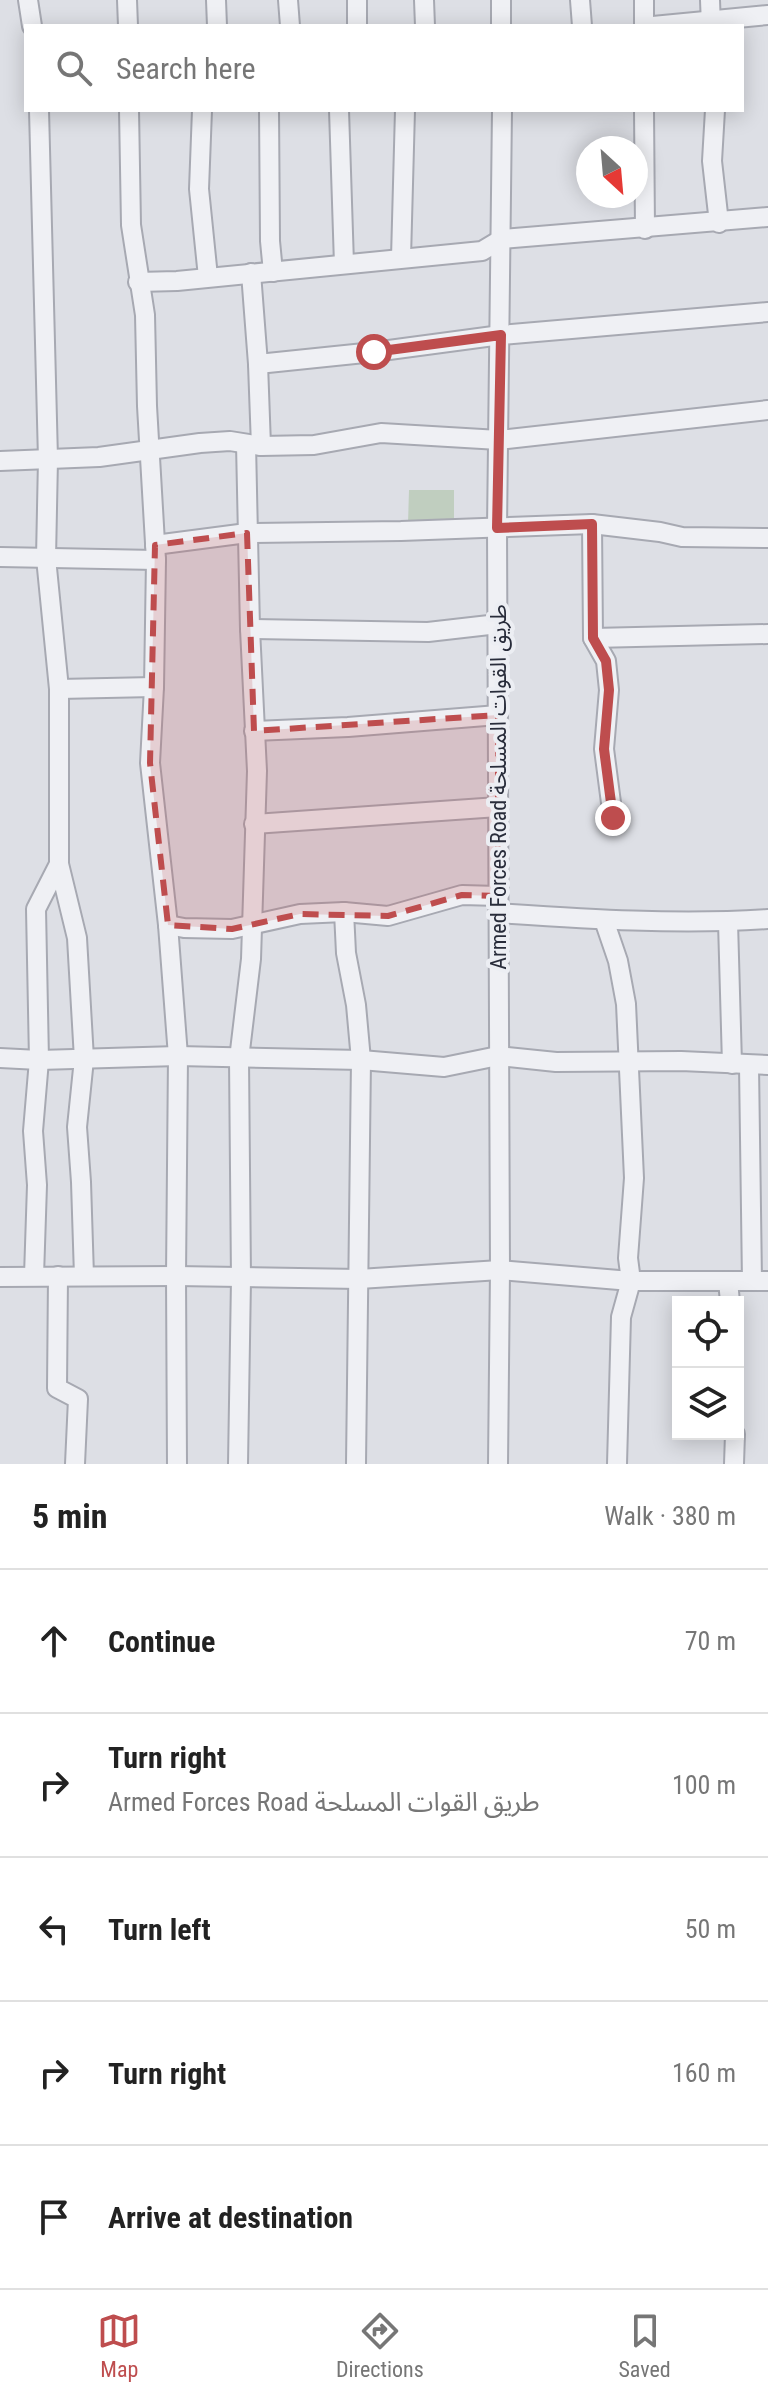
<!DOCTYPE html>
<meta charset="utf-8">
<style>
body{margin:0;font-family:"Roboto Condensed","Noto Sans Arabic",sans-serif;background:#f2f2f2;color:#222}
.controls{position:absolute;right:24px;bottom:24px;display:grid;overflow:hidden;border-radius:0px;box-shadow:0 4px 20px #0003}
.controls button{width:72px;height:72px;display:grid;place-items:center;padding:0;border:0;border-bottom:2px solid #e0e0e0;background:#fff;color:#222;font:40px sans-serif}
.compass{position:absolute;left:576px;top:136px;width:72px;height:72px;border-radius:50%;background:#fff;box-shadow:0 4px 20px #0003;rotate:154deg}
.stop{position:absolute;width:24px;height:24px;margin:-18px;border:6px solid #be4d4e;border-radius:50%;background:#fff}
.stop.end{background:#be4d4e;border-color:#fff;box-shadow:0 2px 8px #0008}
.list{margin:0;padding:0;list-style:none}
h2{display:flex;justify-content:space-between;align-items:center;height:104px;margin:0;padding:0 32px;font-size:34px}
h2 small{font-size:26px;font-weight:400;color:#767676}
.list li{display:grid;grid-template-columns:52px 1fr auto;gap:24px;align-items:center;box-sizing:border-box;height:144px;padding:0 32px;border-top:2px solid #e0e0e0}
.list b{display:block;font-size:30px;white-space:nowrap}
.list p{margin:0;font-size:26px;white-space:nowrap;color:#767676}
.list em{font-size:26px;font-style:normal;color:#767676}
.icon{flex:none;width:44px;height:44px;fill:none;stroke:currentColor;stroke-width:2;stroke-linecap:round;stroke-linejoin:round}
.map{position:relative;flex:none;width:768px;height:1464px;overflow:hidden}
.search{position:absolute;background:#fff;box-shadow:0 4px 20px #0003;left:24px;right:24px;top:24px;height:88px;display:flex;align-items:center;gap:20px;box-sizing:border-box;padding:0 28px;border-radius:0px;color:#767676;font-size:30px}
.sheet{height:824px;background:#fff}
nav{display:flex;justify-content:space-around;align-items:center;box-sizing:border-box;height:112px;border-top:2px solid #e0e0e0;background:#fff;font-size:22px;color:#767676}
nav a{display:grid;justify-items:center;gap:4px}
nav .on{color:#be4d4e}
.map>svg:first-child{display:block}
.green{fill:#c0cebf}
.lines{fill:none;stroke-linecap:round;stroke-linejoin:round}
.minor-casing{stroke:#a7a9b2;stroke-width:22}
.minor{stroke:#eff0f4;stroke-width:18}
.route{stroke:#be4d4e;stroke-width:10}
.marked{fill:#be4d4e;fill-opacity:0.2;stroke:#be4d4e;stroke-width:6;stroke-dasharray:16 10;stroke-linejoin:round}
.labels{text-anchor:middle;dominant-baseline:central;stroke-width:8;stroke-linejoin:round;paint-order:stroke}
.street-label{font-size:22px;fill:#282c3a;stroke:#eceef3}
</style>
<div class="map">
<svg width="768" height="1464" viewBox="0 0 768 1464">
<rect width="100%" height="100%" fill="#dddfe5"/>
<!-- green -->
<path class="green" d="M409,490h45v34h-46z"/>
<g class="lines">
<!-- minor casing -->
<g class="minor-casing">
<g id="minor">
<path d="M28,0l4,26"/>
<path d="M127,0l1,26"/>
<path d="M216,0l1,26"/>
<path d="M288,0l2,26"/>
<path d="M357,0v26"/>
<path d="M424,0l1,26"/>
<path d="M501,0v26"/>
<path d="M580,0l2,26"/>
<path d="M644,0v26"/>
<path d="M710,0l1,26"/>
<path d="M653,26l115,-11"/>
<path d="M129,110l2,115 14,90 2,91 9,154 -2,127 -4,76 18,162 10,131 -2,220 1,188"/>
<path d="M202,110l-3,79 9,88"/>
<path d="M269,110l1,131 3,31"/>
<path d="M339,110l5,154"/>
<path d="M644,110l1,119"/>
<path d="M715,110l-3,51 7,62"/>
<path d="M401,258l4,-148"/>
<path d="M251,273l7,91 116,-12 127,-17 267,-23"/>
<path d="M138,282l39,-1 305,-30 20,-12 266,-22"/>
<path d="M258,364l3,82"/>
<path d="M0,461l99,-4 101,-14 30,-2 31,5 53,-1 67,-12 118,7 269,-30"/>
<path d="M592,524l1,114 13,23 3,29 -5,59 9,69"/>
<path d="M155,545l92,-12 154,-2 191,-7 68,8 22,5 86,1"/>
<path d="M0,557l156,3"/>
<path d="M250,629l178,3 70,-8"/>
<path d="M593,638l175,-4"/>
<path d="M59,689l95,-2"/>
<path d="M254,731l94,-4 150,-12"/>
<path d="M254,824l244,-17"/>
<path d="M59,864l18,74 7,121 -7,68 4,55 3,94"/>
<path d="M344,912l2,41 10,52 5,55 -5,404"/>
<path d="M498,913c90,6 180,12 270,6"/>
<path d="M604,920l14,41 8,43 8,174 -6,80 3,23 -10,36 -4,147"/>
<path d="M728,922l4,142"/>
<path d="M168,925l16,3 48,1 68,-15 44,-2 44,4 74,-21 36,1"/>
<path d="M0,1058l39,2 139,-4 183,4 83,7 54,-11 58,6 125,-1 87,4"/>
<path d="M749,1066l3,215"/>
<path d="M34,1276l3,-91 -4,-54 6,-71 -3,-151 23,-45v-175l-13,-131 2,-99 -9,-349"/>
<path d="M58,1276l-1,112 21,11 -3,65"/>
<path d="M0,1277l176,-1 183,3 141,-9 131,11h137"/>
<path d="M728,1281l2,21"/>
<path d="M238,1464l3,-185 -2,-220 12,-100 6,-188 -7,-142 -4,-185"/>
<path d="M498,1464l2,-194 -3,-742 5,-418"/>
<path d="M734,1464l1,-30"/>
</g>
</g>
<!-- minor -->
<use href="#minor" class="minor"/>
</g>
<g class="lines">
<!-- route -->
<path class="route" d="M374,352l127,-17 -4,193 95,-4 1,114 13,23 3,29 -5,59 9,69"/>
</g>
<!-- marked area -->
<path class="marked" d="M247,533l7,198 244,-16v181l-36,-1 -74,21 -88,-2 -68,15 -64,-4 -18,-162 5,-218z"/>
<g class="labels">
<!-- street labels -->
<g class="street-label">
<text transform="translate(498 787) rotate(-90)">Armed Forces Road طريق القوات المسلحة</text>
</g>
</g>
</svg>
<div class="controls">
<button><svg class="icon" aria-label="locate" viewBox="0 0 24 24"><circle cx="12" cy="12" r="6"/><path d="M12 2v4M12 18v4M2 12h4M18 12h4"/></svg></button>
<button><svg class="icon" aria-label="layers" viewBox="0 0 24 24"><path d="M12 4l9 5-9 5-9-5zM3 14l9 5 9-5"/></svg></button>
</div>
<svg class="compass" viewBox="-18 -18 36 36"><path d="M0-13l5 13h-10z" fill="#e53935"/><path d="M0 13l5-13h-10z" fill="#767676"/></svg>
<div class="stop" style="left:374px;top:352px"></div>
<div class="stop end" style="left:613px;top:818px"></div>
<div class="search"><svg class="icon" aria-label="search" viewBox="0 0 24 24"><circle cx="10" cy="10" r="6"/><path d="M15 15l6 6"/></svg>Search here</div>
</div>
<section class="sheet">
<h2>5 min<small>Walk · 380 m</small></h2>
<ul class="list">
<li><svg class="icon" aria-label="ahead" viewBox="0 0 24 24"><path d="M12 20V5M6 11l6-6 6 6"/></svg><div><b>Continue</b></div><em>70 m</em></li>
<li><svg class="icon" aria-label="right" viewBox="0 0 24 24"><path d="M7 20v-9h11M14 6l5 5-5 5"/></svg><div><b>Turn right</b><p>Armed Forces Road طريق القوات المسلحة</p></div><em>100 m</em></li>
<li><svg class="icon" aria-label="left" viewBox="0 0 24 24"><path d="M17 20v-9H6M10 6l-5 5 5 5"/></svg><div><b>Turn left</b></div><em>50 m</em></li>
<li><svg class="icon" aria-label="right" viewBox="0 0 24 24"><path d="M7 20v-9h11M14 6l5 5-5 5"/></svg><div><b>Turn right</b></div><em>160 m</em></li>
<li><svg class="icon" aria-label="arrive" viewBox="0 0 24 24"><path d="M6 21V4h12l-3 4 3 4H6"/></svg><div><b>Arrive at destination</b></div></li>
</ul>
</section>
<nav>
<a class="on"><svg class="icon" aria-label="map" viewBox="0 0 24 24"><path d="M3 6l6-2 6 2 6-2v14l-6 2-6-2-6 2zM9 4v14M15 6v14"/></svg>Map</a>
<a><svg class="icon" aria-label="directions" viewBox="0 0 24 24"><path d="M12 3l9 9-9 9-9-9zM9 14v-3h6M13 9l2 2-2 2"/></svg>Directions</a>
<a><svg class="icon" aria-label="saved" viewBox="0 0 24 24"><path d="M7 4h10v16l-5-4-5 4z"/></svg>Saved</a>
</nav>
